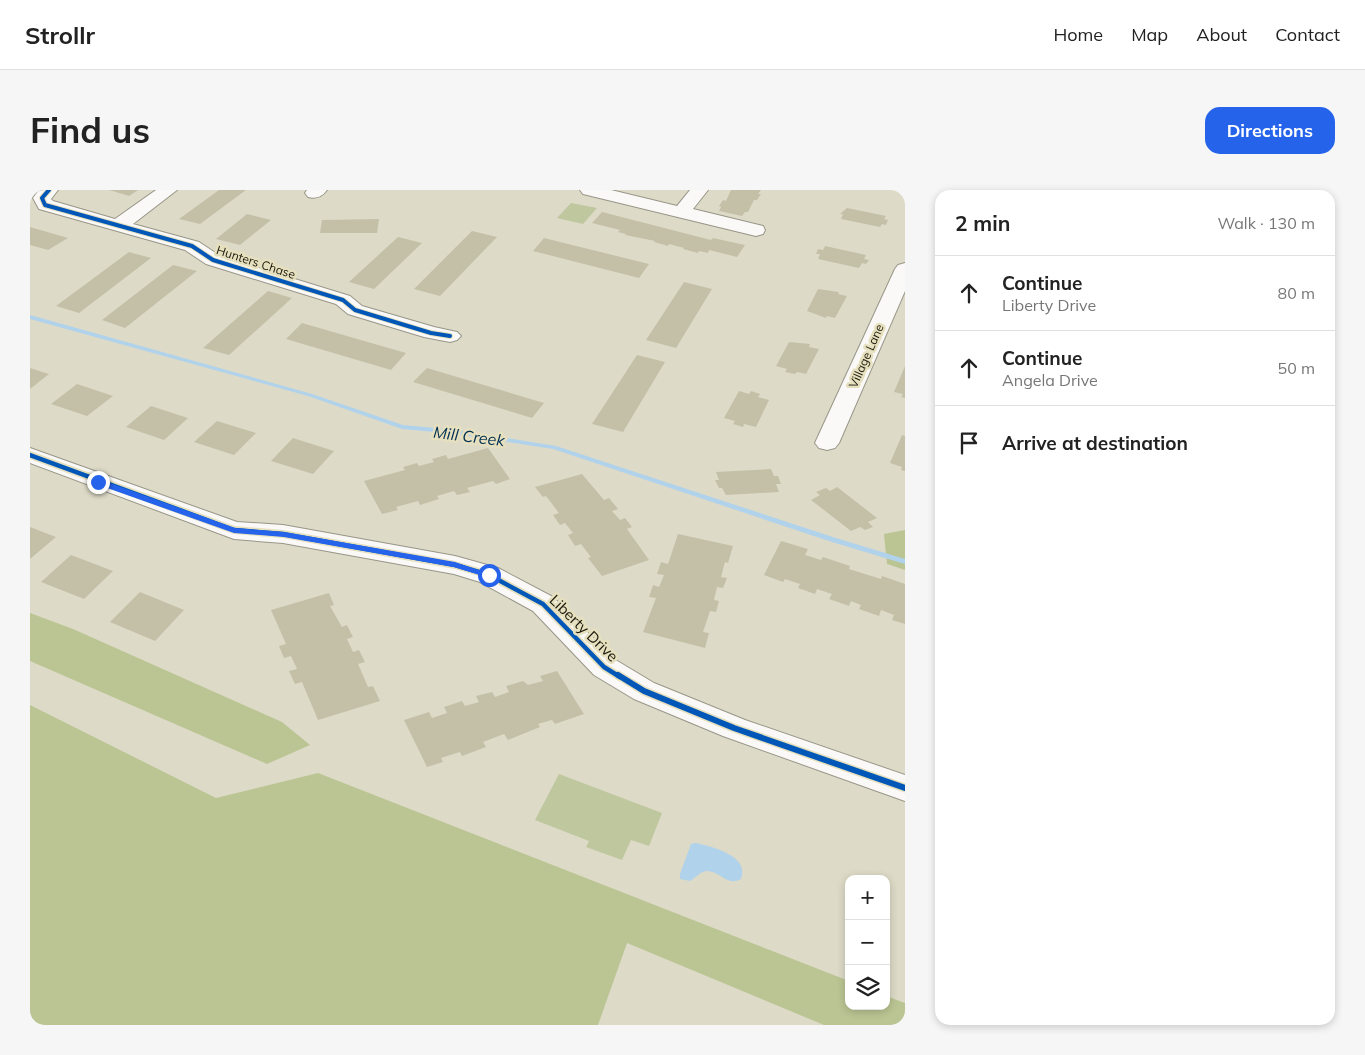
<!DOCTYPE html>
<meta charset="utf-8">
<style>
body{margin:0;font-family:Mulish,sans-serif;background:#f6f6f6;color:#222}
.controls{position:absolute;right:15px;bottom:15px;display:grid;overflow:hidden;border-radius:10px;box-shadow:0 2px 8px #0003}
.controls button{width:45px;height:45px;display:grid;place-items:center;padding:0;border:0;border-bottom:1px solid #e0e0e0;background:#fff;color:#222;font:25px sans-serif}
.stop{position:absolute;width:15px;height:15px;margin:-11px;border:4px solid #2563eb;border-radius:50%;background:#fff}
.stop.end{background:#2563eb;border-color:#fff;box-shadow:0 1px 5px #0008}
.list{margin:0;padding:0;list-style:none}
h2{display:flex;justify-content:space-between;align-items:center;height:65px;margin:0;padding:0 20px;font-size:21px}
h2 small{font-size:16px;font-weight:400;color:#767676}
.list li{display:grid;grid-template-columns:32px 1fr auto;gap:15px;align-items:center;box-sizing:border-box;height:75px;padding:0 20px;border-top:1px solid #e0e0e0}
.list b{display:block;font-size:19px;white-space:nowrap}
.list p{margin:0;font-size:16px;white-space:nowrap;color:#767676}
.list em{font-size:16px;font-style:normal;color:#767676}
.icon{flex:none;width:28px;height:28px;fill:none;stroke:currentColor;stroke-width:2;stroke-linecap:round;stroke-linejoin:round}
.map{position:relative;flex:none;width:875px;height:835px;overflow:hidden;border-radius:15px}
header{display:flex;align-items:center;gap:30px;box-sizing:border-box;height:70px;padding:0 25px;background:#fff;border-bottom:1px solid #e0e0e0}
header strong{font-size:24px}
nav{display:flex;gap:28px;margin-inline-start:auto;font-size:18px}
.intro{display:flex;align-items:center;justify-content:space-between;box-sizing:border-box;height:120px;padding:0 30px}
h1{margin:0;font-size:35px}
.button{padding:12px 22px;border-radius:15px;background:#2563eb;color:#fff;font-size:18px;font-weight:700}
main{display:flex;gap:30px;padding:0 30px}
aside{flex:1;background:#fff;border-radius:15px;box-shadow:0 2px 8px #0003}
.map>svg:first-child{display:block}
.green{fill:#bfc79f}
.forest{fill:#bbc593}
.water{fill:#b0d2eb}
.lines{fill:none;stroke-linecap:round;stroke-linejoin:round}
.stream{fill:#b0d2eb;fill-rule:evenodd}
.building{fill:#c4c0a8}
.minor-casing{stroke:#989688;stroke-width:2}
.minor{fill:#faf9f7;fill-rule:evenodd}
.cycleway-far2-casing{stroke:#e6e0be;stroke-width:6}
.cycleway-far1-casing{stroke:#e6e0be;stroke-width:8}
.cycleway-casing{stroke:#e6e0be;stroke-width:9}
.cycleway-far2{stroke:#0057b8;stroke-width:4}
.cycleway-far1{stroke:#0057b8;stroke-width:4.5}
.cycleway{stroke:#0057b8;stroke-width:6}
.route{fill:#2563eb}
.labels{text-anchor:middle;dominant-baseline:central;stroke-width:5;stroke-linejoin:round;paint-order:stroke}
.far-street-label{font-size:12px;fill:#19170b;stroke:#e6e0be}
.street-label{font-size:15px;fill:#19170b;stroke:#e6e0be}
.water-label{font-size:16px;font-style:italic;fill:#002f52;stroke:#e6e0be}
</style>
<header>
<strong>Strollr</strong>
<nav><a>Home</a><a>Map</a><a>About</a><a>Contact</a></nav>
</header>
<div class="intro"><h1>Find us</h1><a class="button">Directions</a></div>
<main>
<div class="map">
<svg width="875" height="835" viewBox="0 0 875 835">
<rect width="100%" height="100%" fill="#dddac7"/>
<!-- green -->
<g class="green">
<path d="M541,13l26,5 -14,16 -26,-6z"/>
<path d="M529,584l103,39 -13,33 -18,-6 -9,20 -36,-13 3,-6 -54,-21z"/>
</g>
<!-- forest -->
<g class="forest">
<path d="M875,340v40l-18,-6 -3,-30z"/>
<path d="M0,423l43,16 209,93 28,23 -43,19 -237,-103z"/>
<path d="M0,515l186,93 102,-25 531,208v25h37v-10l19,7v22h-81l-197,-82 -29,82h-568z"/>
</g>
<!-- water -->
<path class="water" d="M666,653c17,4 54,13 45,36 -14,8 -21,-8 -34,-8 -6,0 -12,7 -17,10l-10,-2v-5l11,-30z"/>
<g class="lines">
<!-- stream -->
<path class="stream" d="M0,125l282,79 91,31 54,5 99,16 280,92 69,21v5l-73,-22 -279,-93 -96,-15 -55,-5 -94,-33 -278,-77z"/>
</g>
<!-- building -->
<g class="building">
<path d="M79,0h29l-9,6z"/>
<path d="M189,0h27l-46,34 -21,-5z"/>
<path d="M701,0h30l-3,4h3l-4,6h-3l-6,12h-3l-3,4 -23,-5 2,-4 -2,-1 4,-6 3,1z"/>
<path d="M817,18l39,8 -2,3 4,1 -2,5 -4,-1 -2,3 -39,-8 2,-5h-3z"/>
<path d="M572,22l109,28 2,-2 32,7 -8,12 -28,-7 -1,3 -9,-2 -1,2 -15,-4 1,-1 -15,-4 -1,2 -14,-4 1,-1 -30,-6 1,-1 -8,-2 2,-2 -28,-7z"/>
<path d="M217,24l24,6 -31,25 -24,-6z"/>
<path d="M349,29l-2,14h-57l2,-13z"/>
<path d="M0,37l38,11 -20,12 -18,-5z"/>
<path d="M442,41l25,6 -57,59 -26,-7z"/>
<path d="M368,47l24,6 -48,46 -25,-7z"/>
<path d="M514,48l105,26 -10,14 -106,-27z"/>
<path d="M795,56l41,9 -2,4 5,1 -3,4 -4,-1 -3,5 -41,-9 2,-5h-4l2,-5 5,1z"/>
<path d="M99,62l22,6 -72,55 -23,-7z"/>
<path d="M143,75l24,6 -72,57 -23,-8z"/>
<path d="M654,92l28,7 -36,59 -30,-8z"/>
<path d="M788,99l21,3 -1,2 9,2 -12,22 -8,-2 -1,2 -19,-7z"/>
<path d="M238,101l24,7 -63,57 -26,-7z"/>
<path d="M272,133l104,30 -15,17 -105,-31z"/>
<path d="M759,152l21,2 -1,3 10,2 -13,25 -9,-2 -2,2 -10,-2 2,-3 -11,-3z"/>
<path d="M607,165l28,7 -42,70 -31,-8z"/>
<path d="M875,176v32l-4,-1 2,-3 -9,-2z"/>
<path d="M0,178l19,6 -19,15z"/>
<path d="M397,178l117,35 -12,15 -119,-36z"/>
<path d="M47,194l36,12 -26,20 -36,-12z"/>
<path d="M709,201l10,3 2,-3 9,3 -2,3 11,3 -13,27 -12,-3 -1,3 -10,-3 2,-3 -11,-3z"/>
<path d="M121,216l37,12 -24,22 -38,-13z"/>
<path d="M187,231l39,12 -22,22 -40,-13z"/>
<path d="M872,245l3,1v35l-4,-1 1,-3 -12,-4z"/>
<path d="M263,248l41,13 -21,23 -42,-13z"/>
<path d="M458,258l22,31 -14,5 -3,-3 -26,7 3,4 -13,3 -3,-4 -17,5 2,3 -19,6 -2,-4 -22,6 2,3 -16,4 -18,-33 41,-11 -2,-3 14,-4 2,3 15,-4 -2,-3 14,-4 2,4z"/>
<path d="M741,279l3,7h4l3,8h-5l3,8 -53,3 -4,-7h-3l-4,-8h4l-3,-8z"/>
<path d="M552,284l22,26 5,-2 9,11 -6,2 8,9 5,-2 7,9 -5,2 22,31 -47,16 -14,-18 3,-1 -10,-13 -6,2 -7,-11 5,-2 -8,-10 -5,2 -7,-10 6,-2 -13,-17 -3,1 -8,-10z"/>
<path d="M807,297l40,31 -9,4 5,5 -8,3 -5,-3 -9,4 -40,-31 9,-5 -4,-3 10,-4 4,3z"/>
<path d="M0,337l26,10 -26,22z"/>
<path d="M648,344l55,12 -5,17 -3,-1 -4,15 6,1 -4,10 -6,-1 -3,13 5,1 -3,11 -6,-1 -7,21 6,1 -4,15 -62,-16 13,-34 -7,-1 4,-12 6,2 5,-12 -7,-1 4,-12 7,2z"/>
<path d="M751,351l27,8 -3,6 16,5 2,-3 27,9 -1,3 32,10 1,-3 23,8v40l-13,-4 2,-5 -13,-5 -2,6 -20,-7 2,-4 -10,-4 -2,5 -20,-7 3,-5 -15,-5 -2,5 -17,-6 2,-4 -15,-5 -2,3 -19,-7z"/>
<path d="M41,365l42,16 -29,28 -43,-17z"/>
<path d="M110,402l44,18 -29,31 -45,-19z"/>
<path d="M299,403l5,12 -4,1 12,21 5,-2 6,12 -6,2 6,13 6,-2 6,12 -7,2 10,23 5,-1 7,15 -62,19 -16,-38 -7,2 -6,-13 8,-2 -6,-13 -7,2 -5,-12 7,-2 -15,-34z"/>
<path d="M527,481l27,43 -29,10 -3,-4 -14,4 2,3 -32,13 -4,-6 -21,8 3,5 -24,9 -2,-4 -19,6 2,4 -16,5 -23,-47 25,-8 3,6 15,-5 -3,-6 18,-6 3,5 14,-4 -3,-6 16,-4 3,5 14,-5 -3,-6 17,-5 5,4 15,-4 -3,-5z"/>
</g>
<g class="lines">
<!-- minor casing -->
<g class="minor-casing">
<g id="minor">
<path d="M9,0h19l-7,9 2,2 62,18 41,-29h21l-44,34 66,18 21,14 130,40 12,10 72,21 23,5 4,4 -4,4 -7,2 -26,-5 -76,-23 -12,-10 -130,-40 -21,-14 -146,-41 -6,-11z"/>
<path d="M277,0h20c-5,7 -11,9 -19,7l-3,-4z"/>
<path d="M550,0h31l66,16 13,-16h18l-15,19 70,17 2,4 -2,4 -7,2 -173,-42z"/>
<path d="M875,73v28l-66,152 -4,5 -8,2 -8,-2 -4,-5 80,-174 3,-4z"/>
<path d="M0,258l207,74 46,3 172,31 43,12 55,29 61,62 40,24 91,37 160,55v26l-182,-65 -89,-37 -40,-24 -61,-64 -53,-29 -26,-8 -171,-31 -49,-4 -204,-76z"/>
</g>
</g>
<!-- minor -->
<use href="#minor" class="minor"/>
<!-- cycleway-far2 casing -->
<g class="cycleway-far2-casing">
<path id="cycleway-far2" d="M19,0l-7,8 3,7 147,41 21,14 130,40 12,10 76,23 19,3"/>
</g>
<!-- cycleway-far1 casing -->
<g class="cycleway-far1-casing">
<path id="cycleway-far1" d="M0,265l204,75 49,4 172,31 34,10 54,29 61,63 16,10"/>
</g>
<!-- cycleway casing -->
<g class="cycleway-casing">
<path id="cycleway" d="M588,485l26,16 90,37 171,60"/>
</g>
<!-- cycleway-far2 -->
<use href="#cycleway-far2" class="cycleway-far2"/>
<!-- cycleway-far1 -->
<use href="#cycleway-far1" class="cycleway-far1"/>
<!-- cycleway -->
<use href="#cycleway" class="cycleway"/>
</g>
<!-- route -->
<path class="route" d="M66,290h5l134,48 49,4 171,30 38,13 -4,3 -35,-11 -170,-30 -50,-4 -138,-49z"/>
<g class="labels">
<!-- far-street labels -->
<g class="far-street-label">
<text transform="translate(226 72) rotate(18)">Hunters Chase</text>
<text transform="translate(836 166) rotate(-66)">Village Lane</text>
</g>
<!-- street labels -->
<g class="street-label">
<text transform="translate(554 438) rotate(44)">Liberty Drive</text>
</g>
<!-- water labels -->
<g class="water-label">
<text transform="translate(439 246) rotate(7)">Mill Creek</text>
</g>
</g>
</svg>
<div class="controls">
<button>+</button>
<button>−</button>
<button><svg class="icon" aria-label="layers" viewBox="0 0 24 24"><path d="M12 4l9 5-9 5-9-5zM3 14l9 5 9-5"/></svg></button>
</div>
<div class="stop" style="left:459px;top:385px"></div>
<div class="stop end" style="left:68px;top:292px"></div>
</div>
<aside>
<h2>2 min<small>Walk · 130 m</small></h2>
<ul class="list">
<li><svg class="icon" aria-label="ahead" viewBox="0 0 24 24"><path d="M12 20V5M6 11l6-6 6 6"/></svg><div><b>Continue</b><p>Liberty Drive</p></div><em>80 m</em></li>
<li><svg class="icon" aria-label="ahead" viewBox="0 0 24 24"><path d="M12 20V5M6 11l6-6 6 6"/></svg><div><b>Continue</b><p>Angela Drive</p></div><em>50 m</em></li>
<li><svg class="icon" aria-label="arrive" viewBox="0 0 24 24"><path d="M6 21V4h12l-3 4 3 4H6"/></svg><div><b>Arrive at destination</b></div></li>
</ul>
</aside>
</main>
